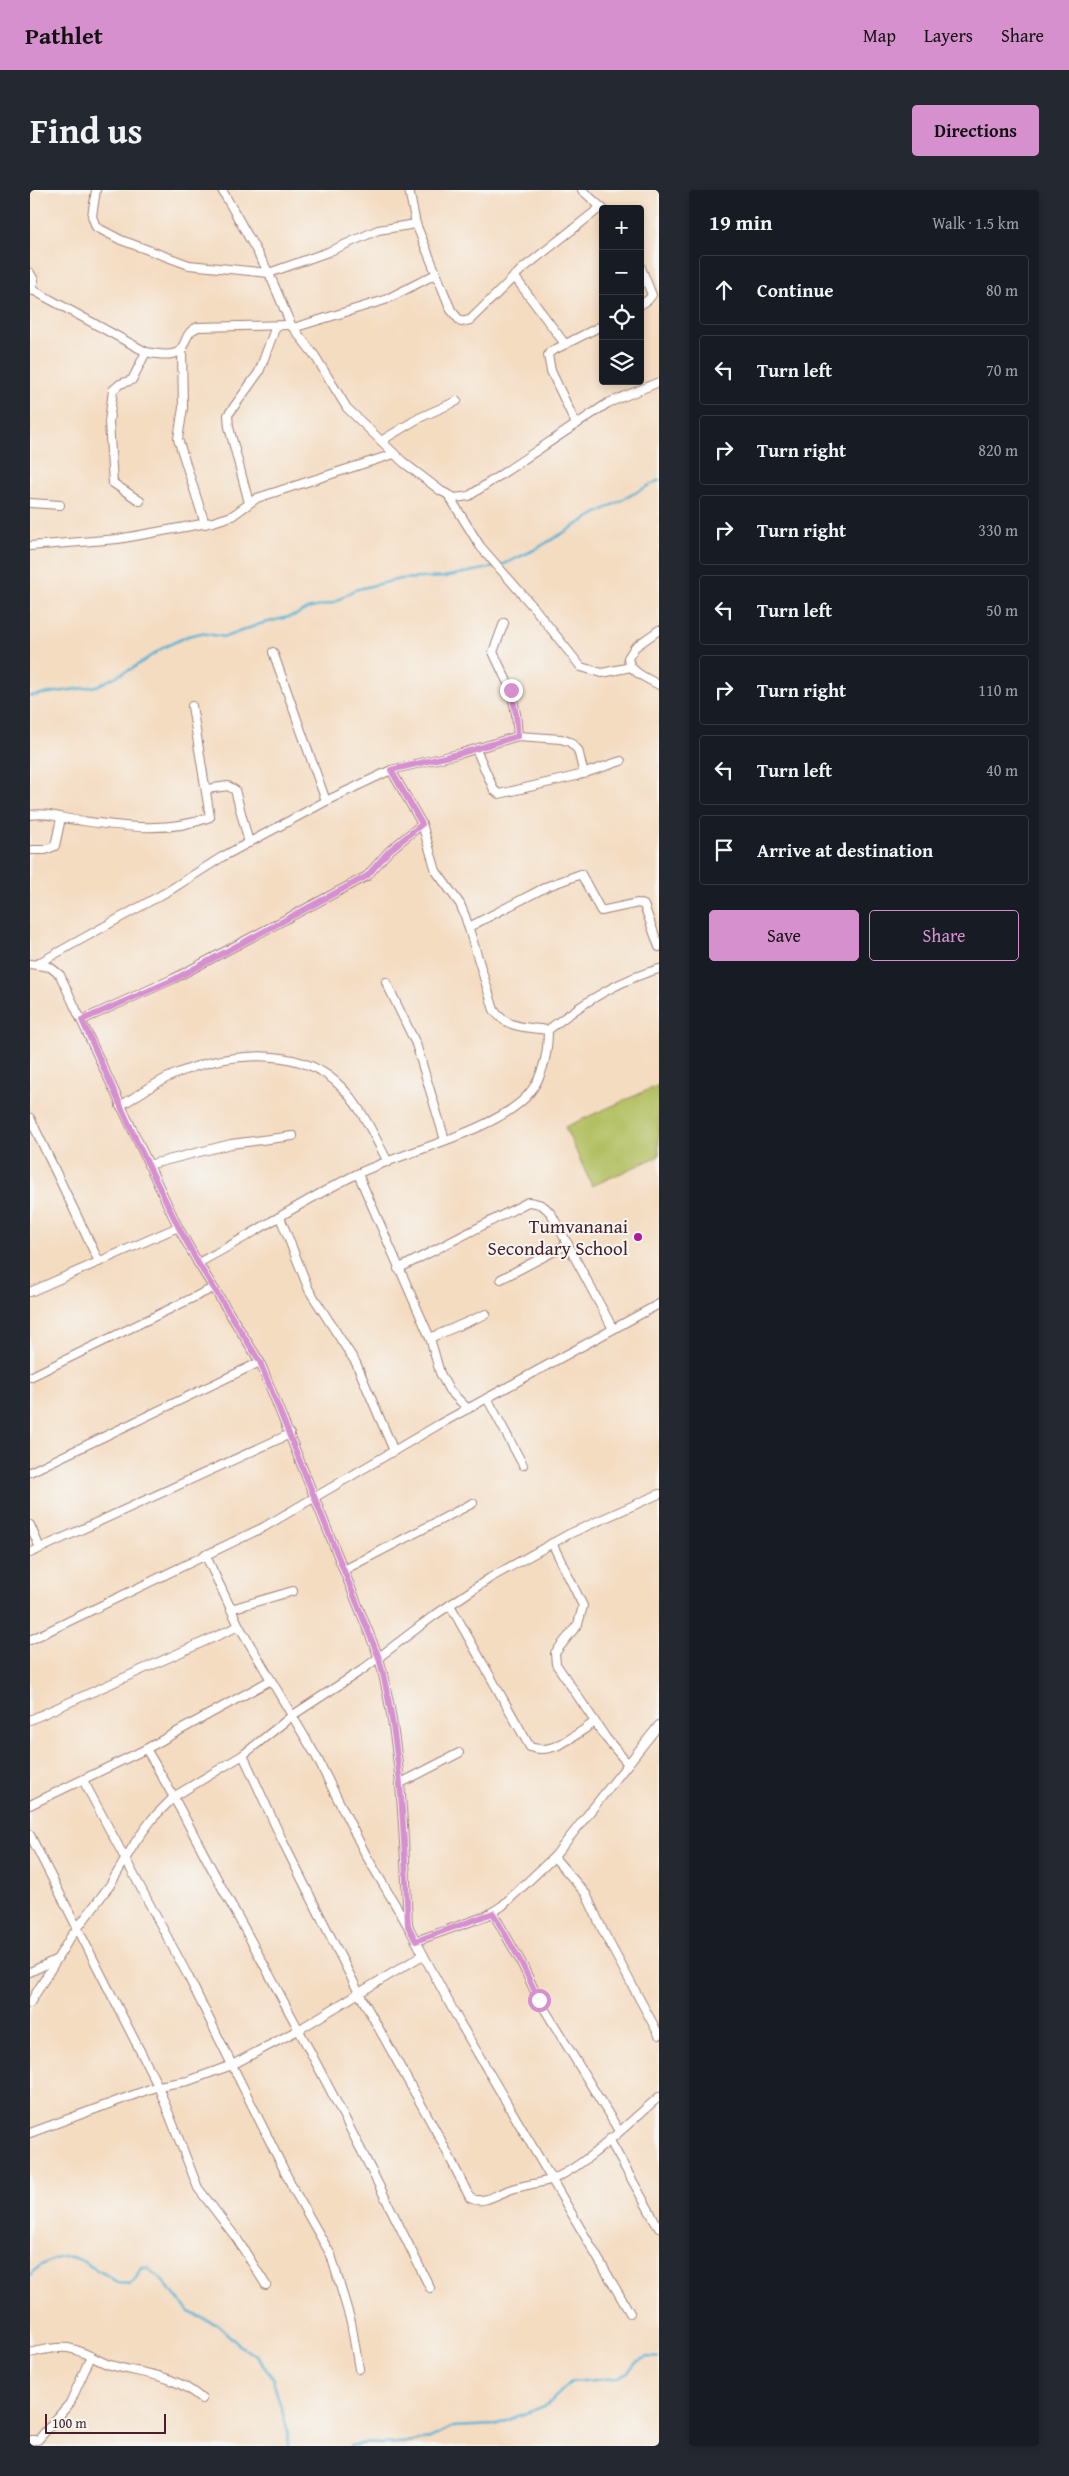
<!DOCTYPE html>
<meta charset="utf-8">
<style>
body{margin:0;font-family:"Gentium Book Plus",serif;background:#242831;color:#f1f3f6}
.controls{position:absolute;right:15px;top:15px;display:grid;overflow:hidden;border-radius:5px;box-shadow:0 2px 8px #0003}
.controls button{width:45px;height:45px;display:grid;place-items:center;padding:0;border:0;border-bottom:1px solid #363941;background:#171b24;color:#f1f3f6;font:25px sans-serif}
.scale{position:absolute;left:15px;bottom:12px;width:121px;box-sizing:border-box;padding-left:5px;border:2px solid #4a1f2b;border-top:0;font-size:14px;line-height:18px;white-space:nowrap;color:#4a1f2b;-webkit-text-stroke:4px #f6f6f2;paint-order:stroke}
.stop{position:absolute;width:15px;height:15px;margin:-11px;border:4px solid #d690ce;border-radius:50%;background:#fff}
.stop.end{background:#d690ce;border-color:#fff;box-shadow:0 1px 5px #0008}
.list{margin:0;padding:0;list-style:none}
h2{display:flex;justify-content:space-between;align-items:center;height:65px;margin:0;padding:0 20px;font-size:21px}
h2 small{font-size:16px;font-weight:400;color:#9ea1a6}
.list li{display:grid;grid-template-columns:32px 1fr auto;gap:15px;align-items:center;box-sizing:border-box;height:70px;margin:0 10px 10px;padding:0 10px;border:1px solid #363941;border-radius:5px}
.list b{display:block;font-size:19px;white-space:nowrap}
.list em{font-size:16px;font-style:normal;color:#9ea1a6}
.actions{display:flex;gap:10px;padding:15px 20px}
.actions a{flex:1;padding:11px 0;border:1px solid #d690ce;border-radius:5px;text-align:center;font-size:18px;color:#d690ce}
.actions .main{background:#d690ce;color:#111}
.icon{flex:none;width:28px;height:28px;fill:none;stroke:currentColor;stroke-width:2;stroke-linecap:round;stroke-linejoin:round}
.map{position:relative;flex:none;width:629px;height:2256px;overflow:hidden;border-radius:5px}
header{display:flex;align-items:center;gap:30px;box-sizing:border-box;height:70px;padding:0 25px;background:#d690ce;color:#111}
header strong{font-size:24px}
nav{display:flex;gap:28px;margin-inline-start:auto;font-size:18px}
.intro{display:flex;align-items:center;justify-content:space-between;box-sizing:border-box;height:120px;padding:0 30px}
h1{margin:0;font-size:35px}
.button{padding:12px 22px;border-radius:5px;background:#d690ce;color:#111;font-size:18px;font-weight:700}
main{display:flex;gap:30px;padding:0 30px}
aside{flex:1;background:#171b24;border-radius:5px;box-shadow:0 2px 8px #0003}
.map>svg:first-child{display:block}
.green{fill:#b2bf61;stroke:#7e6f46}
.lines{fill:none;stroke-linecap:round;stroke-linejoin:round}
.stream{stroke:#55b2d3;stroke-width:2.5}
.street-casing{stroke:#9f7e76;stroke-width:10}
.street{stroke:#fff;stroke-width:8}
.route{stroke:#d690ce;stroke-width:6}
.poi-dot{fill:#b5179e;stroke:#f6f6f2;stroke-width:2}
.labels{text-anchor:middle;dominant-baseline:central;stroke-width:4;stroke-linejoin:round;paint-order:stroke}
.poi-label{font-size:19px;fill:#4a1f2b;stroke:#f6f6f2;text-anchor:end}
</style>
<header>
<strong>Pathlet</strong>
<nav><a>Map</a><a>Layers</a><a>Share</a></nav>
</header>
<div class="intro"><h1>Find us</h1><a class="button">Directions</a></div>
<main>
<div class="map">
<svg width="629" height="2256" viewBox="0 0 629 2256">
<rect width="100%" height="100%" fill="#f6f6f2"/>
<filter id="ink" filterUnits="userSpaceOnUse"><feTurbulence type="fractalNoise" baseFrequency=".02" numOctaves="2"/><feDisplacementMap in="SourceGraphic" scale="10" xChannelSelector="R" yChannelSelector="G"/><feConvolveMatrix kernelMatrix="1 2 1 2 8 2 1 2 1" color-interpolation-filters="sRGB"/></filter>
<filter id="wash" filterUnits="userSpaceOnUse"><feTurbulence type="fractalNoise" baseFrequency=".0096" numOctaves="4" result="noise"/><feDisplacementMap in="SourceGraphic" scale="20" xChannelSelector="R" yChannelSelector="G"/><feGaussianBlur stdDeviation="1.12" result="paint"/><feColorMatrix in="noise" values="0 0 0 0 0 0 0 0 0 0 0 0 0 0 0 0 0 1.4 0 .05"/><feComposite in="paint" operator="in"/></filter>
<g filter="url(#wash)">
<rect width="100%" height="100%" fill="#f4dcc1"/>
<!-- green -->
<path class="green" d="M629,895v71l-67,30 -27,-59z"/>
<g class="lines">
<!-- stream -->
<g class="stream">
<path d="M470,376l36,-17 54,-32 69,-37"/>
<path d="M0,506l67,-10 36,-18 31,-21 24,-11 13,-3 24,4 35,-13 36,-9 11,-6 26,-6 21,-13 46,-11 44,-2 50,-10"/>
<path d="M0,2085c9,-11 28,-20 42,-18 9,2 18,9 25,13 8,4 15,7 20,13l13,1 5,-4 6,-12h6l13,10 29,34 29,13 20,19 19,13 15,20 16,54v15"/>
<path d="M320,2256l15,-3 18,1 30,-2 17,-4 22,-11 43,-2 52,-20 24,-23 47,-4 11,-7 7,-9 11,-5 12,1"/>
</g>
</g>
</g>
<g filter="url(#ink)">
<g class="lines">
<!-- street casing -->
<g class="street-casing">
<g id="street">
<path d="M66,0l-4,26 4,11 25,13 68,25 80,8 59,-21 50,-22 38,-6"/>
<path d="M192,0l47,83 22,52 24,31 32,52 56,54 38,29 14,7 14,-2 139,-93 51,-21"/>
<path d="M379,0l7,34 35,86 10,12 9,-2 51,-50 80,-63"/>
<path d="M552,0l21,19"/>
<path d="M610,75l12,30 -4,5 -8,5"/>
<path d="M0,83l4,7 -4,11"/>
<path d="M484,86l51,68"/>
<path d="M1,99l115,63c51,11 29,-16 52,-25l93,-2"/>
<path d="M263,138l92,-28 51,-26"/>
<path d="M152,159l1,59 -5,31 27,85"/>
<path d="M546,234l-25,-53 -3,-16 2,-3 53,-27"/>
<path d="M351,251l38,-23 38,-17"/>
<path d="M419,306l31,50 55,63 46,58 21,6 29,-6"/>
<path d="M110,311l-27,-18 -4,-61 4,-32 7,-6 12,-4 14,-28"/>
<path d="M0,313l30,2"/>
<path d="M219,313l-20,-76 -1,-12 31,-43 17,-46"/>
<path d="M0,356l88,-7 95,-17 19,-6 25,-18 137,-44"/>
<path d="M474,433l-11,29 18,38 5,24 2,22"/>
<path d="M629,440l-24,17 -7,11c2,15 19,20 31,27"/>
<path d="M243,462l53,149"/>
<path d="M446,559l18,41 5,4 77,-18 45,-15"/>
<path d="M177,599l21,-3 7,4 14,53"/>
<path d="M0,625c16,-3 30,3 46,5 43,6 91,14 134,-3l-18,-111"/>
<path d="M392,634l14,47 24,33 5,12 29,94c13,19 33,17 54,20"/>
<path d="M0,660h15l10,-4 6,-28"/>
<path d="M439,737l79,-41 33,-12 20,37 37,-8 6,2 15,42"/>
<path d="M0,774l20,3 10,8 118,252 20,36 62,99 119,296c23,87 25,179 29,268"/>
<path d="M7,774l133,-74 52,-33 108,-58 61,-29 71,-17 56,-17 43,3 9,3 8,8 6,24"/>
<path d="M356,792l30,62 29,96"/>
<path d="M52,830l91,-41 194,-103 22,-25 33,-27 -31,-54"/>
<path d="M90,916c17,-10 34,-23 53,-31 48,-21 120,-31 163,7 24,21 37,52 52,80"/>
<path d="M0,928l69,144"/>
<path d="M118,975l83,-21 62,-8"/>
<path d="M328,984l72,164 10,35 9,17 19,19"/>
<path d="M250,1027l29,73 47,73 38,88"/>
<path d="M168,1073c54,-28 104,-62 159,-89 46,-22 135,-42 169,-77 17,-18 22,-43 22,-67 33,-26 70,-50 111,-61"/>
<path d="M368,1079l130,-67c12,1 17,4 24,13l61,114"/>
<path d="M471,1089l67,-35"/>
<path d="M0,1102l148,-65"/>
<path d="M400,1148l56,-24"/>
<path d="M0,1187l183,-89"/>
<path d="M457,1208l36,67"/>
<path d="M0,1282l230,-110"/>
<path d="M0,1335l10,23"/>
<path d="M522,1353l31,63 -5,18 -23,29 1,11 50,74 22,26"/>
<path d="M0,1363l260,-119"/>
<path d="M175,1364l34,72 77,130 51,101 41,69 52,97 170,290"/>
<path d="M314,1380l129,-67"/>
<path d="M420,1415l80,142c23,9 46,-13 65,-25"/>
<path d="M201,1419l62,-18"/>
<path d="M0,1450l234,-113 174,-102 221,-121"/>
<path d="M0,1530l209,-94"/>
<path d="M116,1559c29,47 53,97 80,146 71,129 139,260 204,393"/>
<path d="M53,1590l104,194 107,216 37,65 20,67 8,47"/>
<path d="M369,1594l60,-31"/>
<path d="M0,1615l116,-56 125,-69"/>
<path d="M0,1645l128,251 40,102 39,51 29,46"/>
<path d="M524,1667l32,37 18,39 55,102"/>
<path d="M463,1723l28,49 18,38 80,131"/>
<path d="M386,1751l70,-25 16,-10 52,-49 105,-132"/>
<path d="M393,1765l-64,38 82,147 29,58c12,7 28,-4 39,-8 14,-5 28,-6 41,-10 33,-11 81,-60 109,-83"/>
<path d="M0,1782l25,-12"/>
<path d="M0,1813l40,-65 40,-53 26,-44 17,-23 22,-22 68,-41 50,-40 69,-45 70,-53 58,-39 79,-44 90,-40"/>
<path d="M0,1943l128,-47 30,-5 44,-16 68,-36 59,-36 -76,-151 -40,-87"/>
<path d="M579,1949l50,89"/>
<path d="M0,2163c12,-3 25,-6 38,-5 14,2 26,11 39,16 39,12 62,7 95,35"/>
<path d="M0,2250h8l32,-37 21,-47"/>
</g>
</g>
<!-- street -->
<use href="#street" class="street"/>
</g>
</g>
<g class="lines" filter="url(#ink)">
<!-- route -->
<path class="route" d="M481,500l5,24 2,22 -56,17 -71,17 31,54 -33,27 -22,25 -194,104 -91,40 55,122 41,84 20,37 62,99 119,296c23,87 25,179 29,268l8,15 77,-28 28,49 18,38"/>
</g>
<!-- markers -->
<circle class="poi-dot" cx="608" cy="1047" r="5"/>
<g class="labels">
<!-- poi labels -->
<g class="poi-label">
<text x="598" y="1036">Tumvananai<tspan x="598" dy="22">Secondary School</tspan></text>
</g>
</g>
</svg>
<div class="controls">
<button>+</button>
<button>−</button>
<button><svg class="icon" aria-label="locate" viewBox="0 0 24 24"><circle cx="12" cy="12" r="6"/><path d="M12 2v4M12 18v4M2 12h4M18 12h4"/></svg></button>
<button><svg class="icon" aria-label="layers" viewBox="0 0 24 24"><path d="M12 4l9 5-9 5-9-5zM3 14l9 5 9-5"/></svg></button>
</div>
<div class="scale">100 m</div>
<div class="stop" style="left:509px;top:1810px"></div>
<div class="stop end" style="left:481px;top:500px"></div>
</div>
<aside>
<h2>19 min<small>Walk · 1.5 km</small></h2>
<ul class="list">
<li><svg class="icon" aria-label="ahead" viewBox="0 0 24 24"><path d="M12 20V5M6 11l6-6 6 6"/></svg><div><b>Continue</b></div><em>80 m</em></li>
<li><svg class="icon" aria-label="left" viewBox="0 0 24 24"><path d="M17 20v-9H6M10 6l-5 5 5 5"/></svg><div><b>Turn left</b></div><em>70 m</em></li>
<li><svg class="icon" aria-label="right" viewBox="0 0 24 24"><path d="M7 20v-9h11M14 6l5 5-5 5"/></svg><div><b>Turn right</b></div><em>820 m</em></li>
<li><svg class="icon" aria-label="right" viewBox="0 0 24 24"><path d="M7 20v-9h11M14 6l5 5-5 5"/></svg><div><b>Turn right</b></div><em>330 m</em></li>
<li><svg class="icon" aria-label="left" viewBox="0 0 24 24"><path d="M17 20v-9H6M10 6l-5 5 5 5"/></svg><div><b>Turn left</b></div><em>50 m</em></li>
<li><svg class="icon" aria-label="right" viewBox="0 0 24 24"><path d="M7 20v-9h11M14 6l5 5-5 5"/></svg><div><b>Turn right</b></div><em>110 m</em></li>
<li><svg class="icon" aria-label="left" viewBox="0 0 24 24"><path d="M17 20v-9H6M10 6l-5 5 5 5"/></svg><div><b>Turn left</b></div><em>40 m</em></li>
<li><svg class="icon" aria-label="arrive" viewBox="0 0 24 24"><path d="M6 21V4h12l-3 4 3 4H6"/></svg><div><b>Arrive at destination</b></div></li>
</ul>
<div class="actions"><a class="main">Save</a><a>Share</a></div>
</aside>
</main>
